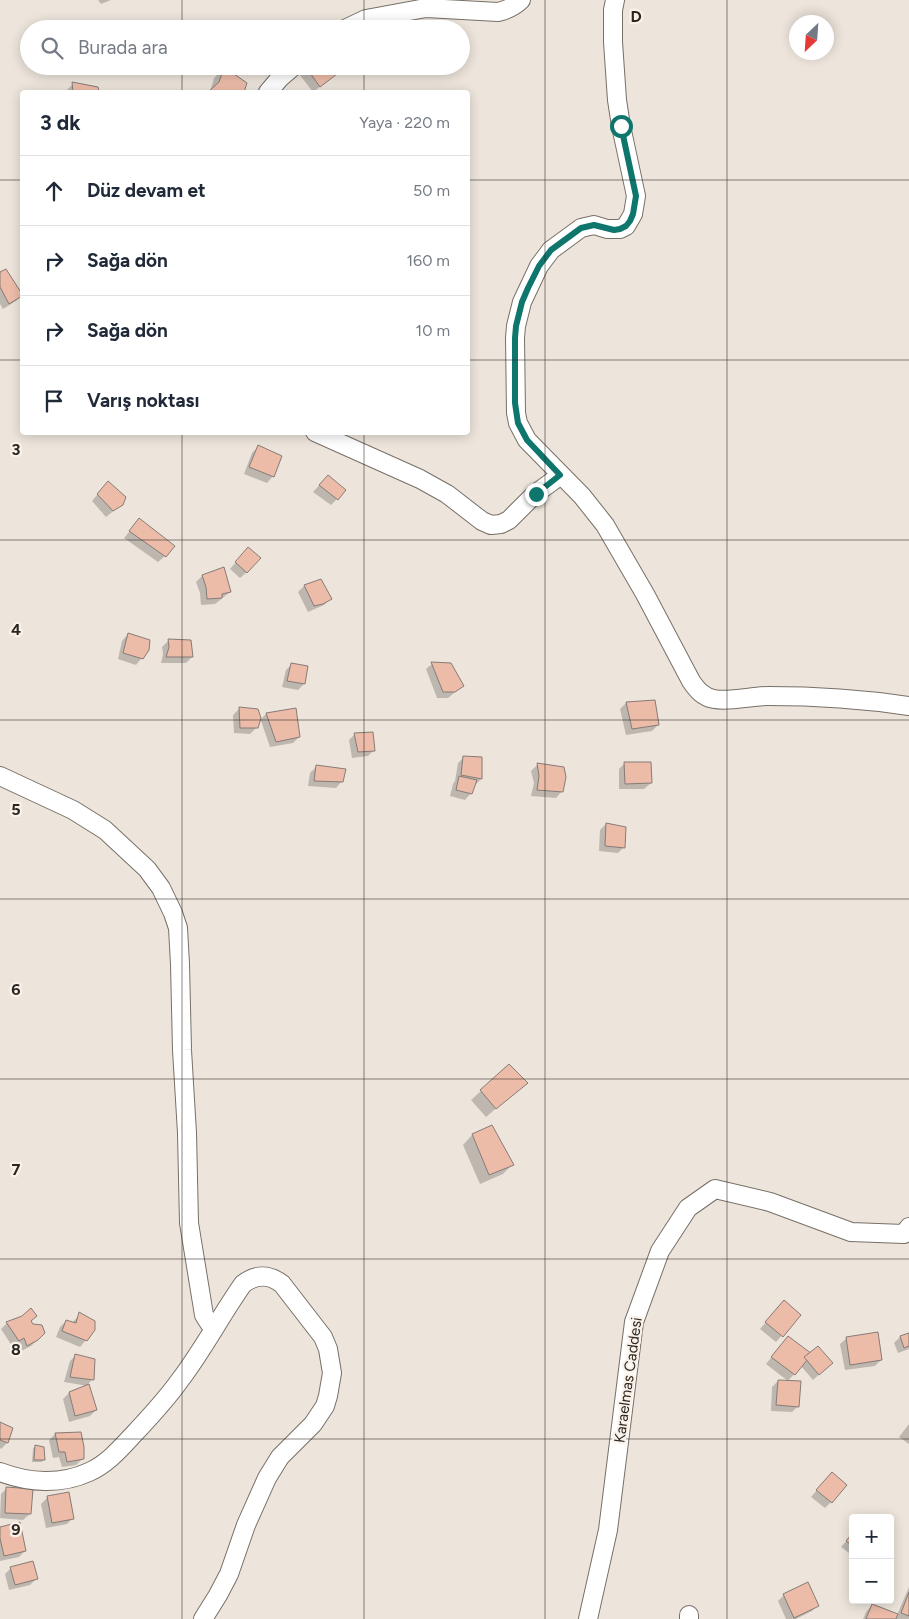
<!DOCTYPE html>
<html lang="tr">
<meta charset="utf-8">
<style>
body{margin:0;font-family:Figtree,sans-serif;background:#f2f2f3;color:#1f2937}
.controls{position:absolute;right:15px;bottom:15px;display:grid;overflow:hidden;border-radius:5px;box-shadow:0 2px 12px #0003}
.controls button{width:45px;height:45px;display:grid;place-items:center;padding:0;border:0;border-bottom:1px solid #e0e1e3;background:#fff;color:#1f2937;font:25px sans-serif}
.compass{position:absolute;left:789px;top:15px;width:45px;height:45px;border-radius:50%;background:#fff;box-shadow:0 2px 12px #0003;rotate:205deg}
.stop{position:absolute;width:15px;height:15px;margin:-11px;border:4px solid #0f766e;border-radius:50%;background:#fff}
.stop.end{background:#0f766e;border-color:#fff;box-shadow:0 1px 5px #0008}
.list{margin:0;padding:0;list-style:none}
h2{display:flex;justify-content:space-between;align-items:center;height:65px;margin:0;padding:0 20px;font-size:21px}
h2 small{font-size:16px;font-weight:400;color:#747a83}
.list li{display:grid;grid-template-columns:32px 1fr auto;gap:15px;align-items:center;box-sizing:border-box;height:70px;padding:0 20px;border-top:1px solid #e0e1e3}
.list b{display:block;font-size:19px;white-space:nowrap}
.list em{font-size:16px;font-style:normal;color:#747a83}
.icon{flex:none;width:28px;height:28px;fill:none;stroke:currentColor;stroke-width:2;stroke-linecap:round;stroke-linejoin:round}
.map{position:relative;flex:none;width:909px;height:1619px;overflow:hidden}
.search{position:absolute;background:#fff;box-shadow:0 2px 12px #0003;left:20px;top:20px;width:450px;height:55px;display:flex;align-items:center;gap:12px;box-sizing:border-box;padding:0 18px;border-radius:28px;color:#747a83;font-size:19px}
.panel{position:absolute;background:#fff;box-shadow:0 2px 12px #0003;left:20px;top:90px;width:450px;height:345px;border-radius:5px}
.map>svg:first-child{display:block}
.shadow{fill:#0003}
.building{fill:#edbca9;stroke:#867b76}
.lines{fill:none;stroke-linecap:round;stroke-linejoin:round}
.minor-casing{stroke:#777068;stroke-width:20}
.minor{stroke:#fff;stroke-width:18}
.route{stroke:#0f766e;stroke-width:6}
.grid{fill:none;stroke:#2a2723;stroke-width:1;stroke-opacity:0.55}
.labels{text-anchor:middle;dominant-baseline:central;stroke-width:4.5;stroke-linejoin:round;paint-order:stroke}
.street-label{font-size:15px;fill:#2a2723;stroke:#faf2e9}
.grid-label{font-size:16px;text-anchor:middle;font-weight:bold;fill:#2a2723;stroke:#faf2e9;stroke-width:4.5;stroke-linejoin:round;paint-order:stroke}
</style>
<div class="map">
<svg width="909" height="1619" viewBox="0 0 909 1619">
<rect width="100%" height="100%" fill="#ede5dc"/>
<!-- shadow -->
<g class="shadow">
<path d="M98,0h13l-10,4z"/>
<path d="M389,25l2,4h-7z"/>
<path d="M307,66l22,14 -16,12 -14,-18z"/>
<path d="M224,68l22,16 -3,8h-33l4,-14z"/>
<path d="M73,84l24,4v4h-30v-2z"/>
<path d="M0,273l22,22 -6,6 -13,8 -3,-5z"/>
<path d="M258,447l15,29 -6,7 -23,-9 8,-21z"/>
<path d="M322,482l15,17 -6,6 -18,-13z"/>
<path d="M102,489l20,15 -16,13 -14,-16z"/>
<path d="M139,520l26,36 -7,6 -34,-24z"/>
<path d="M242,555l5,17 -7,6 -10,-9z"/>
<path d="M223,569l7,23 -15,12 -14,1 -1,-12 -4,-11 6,-6z"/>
<path d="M321,580l9,19 -6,6 -16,7 -10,-20 6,-6z"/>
<path d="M128,634l20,16 -12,15 -18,-6 4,-18z"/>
<path d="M168,641l24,16 -6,6h-25l2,-9 -1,-7z"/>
<path d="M292,664l12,20 -6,6 -16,-3 4,-17z"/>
<path d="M432,664l19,1 11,21 -14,12h-11l-11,-29z"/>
<path d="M626,703l32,22 -6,6 -26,4 -6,-26z"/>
<path d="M240,708l17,2 3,10 6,-6 29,-5 4,28 -6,6 -23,4 -10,-29 -3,9 -7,7 -16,-1 -1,-18z"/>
<path d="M355,734l19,16 -6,6 -16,2 -3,-18z"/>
<path d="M464,757l17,22 -6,6 -4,8 -6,7 -15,-4 3,-12 2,-3 3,-18z"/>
<path d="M625,763l26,20 -7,6h-25v-20z"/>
<path d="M537,765l25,26 -6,7 -25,-2 3,-13 -3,-12z"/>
<path d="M317,766l25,15 -6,7 -28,-2 2,-13z"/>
<path d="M606,824l18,23 -6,6 -19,-2 1,-21z"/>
<path d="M509,1066l17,17 -40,34 -15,-17z"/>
<path d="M472,1135l40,30 -9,9 -23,10 -17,-39z"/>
<path d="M778,1308l22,7 -24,27 -16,-13z"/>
<path d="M80,1314l6,26 -6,7 -24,-10 4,-10 6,-6 6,2z"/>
<path d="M30,1321l2,5 12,7 -13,13 -10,5 -4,-7 -5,2 -11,-17 6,-6z"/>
<path d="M909,1334v15l-11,4 -4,-10 6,-6z"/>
<path d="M847,1338l34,22 -6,6 -30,4 -5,-26z"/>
<path d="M782,1344l43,25 -12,11 -12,-14 -13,15 -22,-17z"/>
<path d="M76,1355l16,25 -4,4 8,26 -6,6 -21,6 -6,-23 6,-6 19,-7 -24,-4 6,-21z"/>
<path d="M778,1381l20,25 -6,6 -21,-1 1,-24z"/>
<path d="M0,1424l7,19 -6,6 -1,-1z"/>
<path d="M909,1424v20l-10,-7z"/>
<path d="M80,1433l2,26 -6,6 -14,2 -3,-10 -6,1 -4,-18 6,-6z"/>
<path d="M35,1446l9,14 -3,2h-9l1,-13z"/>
<path d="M826,1480l5,22 -6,6 -14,-11z"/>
<path d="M7,1488l23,26 -7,6 -23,-2 1,-24z"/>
<path d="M47,1498l26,20 -6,6 -21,4 -5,-24z"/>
<path d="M0,1528l25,23 -6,6 -19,4z"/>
<path d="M853,1534v22l-12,-9z"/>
<path d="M11,1568l26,10 -7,7 -21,5 -4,-16z"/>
<path d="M909,1587v32h-46l3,-7 6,-7 25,10z"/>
<path d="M784,1595l34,10 -6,6 -16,8h-10l-8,-18z"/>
</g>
<!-- building -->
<g class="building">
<path d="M305,66h26l6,8 -17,13z"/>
<path d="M224,67l23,16 -3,9h-36l11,-10z"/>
<path d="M72,82l26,5 1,5h-26z"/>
<path d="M6,269l16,25v2l-13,8 -9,-17v-15z"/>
<path d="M258,445l24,11 -8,21 -25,-10z"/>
<path d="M328,475l18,15 -8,10 -19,-15z"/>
<path d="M108,481l18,16 -3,8 -10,6 -16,-17z"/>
<path d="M139,518l36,28 -9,11 -37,-26z"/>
<path d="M248,547l13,11 -14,15 -12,-11z"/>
<path d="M224,567l7,25 -9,2v4l-15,1 -1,-12 -4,-12z"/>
<path d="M321,579l11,20 -9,5 -9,2 -10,-21z"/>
<path d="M128,633l22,7 -1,10 -6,9 -20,-6z"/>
<path d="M168,639l23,1 2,17h-27l3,-10z"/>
<path d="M431,662l20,1 13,23 -9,6h-12z"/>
<path d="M291,663l17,3 -3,18 -18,-3z"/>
<path d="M655,700l4,25 -27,4 -6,-27z"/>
<path d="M239,707l19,2 3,9 -3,10h-18z"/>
<path d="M296,708l4,29 -24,5 -10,-29z"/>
<path d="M373,732l2,19 -17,1 -4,-19z"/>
<path d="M463,756l19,1v22l-21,-4z"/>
<path d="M624,762h27l1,21 -27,1z"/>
<path d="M537,763l27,4 2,10 -3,15 -26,-2 2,-14z"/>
<path d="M316,765l30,4 -3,13 -29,-1z"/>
<path d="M459,776l18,4 -5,14 -16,-4z"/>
<path d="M606,823l20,4 -1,21 -20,-2z"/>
<path d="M509,1064l19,19 -32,26 -16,-19z"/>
<path d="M492,1125l22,40 -25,10 -17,-41z"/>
<path d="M784,1300l17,15 -18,22 -18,-15z"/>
<path d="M31,1308l6,8 -6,5 2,3 9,1 3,8 -7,7 -11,6 -3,-8 -5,3 -13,-19 16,-6z"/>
<path d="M79,1312l16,9v9l-8,11 -25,-10 4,-11 10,3z"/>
<path d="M878,1332l4,28 -32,5 -4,-28z"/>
<path d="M909,1333v13l-5,2 -4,-12z"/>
<path d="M788,1336l24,18 -17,21 -24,-18z"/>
<path d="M818,1346l15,17 -14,12 -15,-18z"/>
<path d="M75,1354l20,5 -1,21 -24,-3z"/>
<path d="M778,1380l23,1 -2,26 -23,-2z"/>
<path d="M89,1384l8,26 -22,6 -6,-24z"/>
<path d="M0,1422l13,6 -5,15 -8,-3z"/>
<path d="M81,1432l3,15v12l-17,3 -2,-10h-6l-4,-19z"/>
<path d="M35,1445l9,2 1,13h-11z"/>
<path d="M832,1472l15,13 -15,18 -16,-13z"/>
<path d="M6,1487l27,2 -2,25 -26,-1z"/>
<path d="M69,1492l5,27 -22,4 -5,-27z"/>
<path d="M20,1522l6,29 -22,5 -4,-18v-11z"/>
<path d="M853,1532v14l-7,-5z"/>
<path d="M33,1561l5,18 -23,6 -5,-18z"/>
<path d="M808,1582l11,24 -25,12 -11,-24z"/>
<path d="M909,1592v24l-8,-3z"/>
<path d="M872,1604l26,10 -2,5h-30z"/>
</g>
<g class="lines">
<!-- minor casing -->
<g class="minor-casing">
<g id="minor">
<path d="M615,0l-2,10v32l4,58 4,26 15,70 -3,18 -7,12 -6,3h-13l-13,-4 -13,3 -30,22 -12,16 -17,36 -6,24 -1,12 1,75 2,10 9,17 55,56 23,29 40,69 46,87c6,9 12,16 23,18 15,3 38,-3 54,-3 47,0 94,3 141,10"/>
<path d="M345,29l21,-10 60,-11 72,4c9,-2 16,-5 23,-12"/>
<path d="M268,92l12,-14 14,-12"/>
<path d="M315,432l105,47 27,15 35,27 9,4 10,-1 8,-4 26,-26 26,-19"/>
<path d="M0,776l73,34 32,20 42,39 14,19 12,25 5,15 2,36 2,86 5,83 2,90 15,92 5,8 5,4"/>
<path d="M0,1472c29,11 61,13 89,0 18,-8 31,-23 44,-37 16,-17 33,-35 47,-55 23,-30 41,-65 63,-96 13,-10 26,-10 39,0l41,53 5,12 4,24 -4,23 -3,10 -12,18 -33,33 -13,21 -21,47 -17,49 -11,21 -15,24"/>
<path d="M689,1615v4"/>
<path d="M588,1619l20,-89 26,-208 26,-71 28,-43 27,-19 55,13 81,30 53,2 5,-7"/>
</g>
</g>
<!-- minor -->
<use href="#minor" class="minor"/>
</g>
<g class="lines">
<!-- route -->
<path class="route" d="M536,494l24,-19 -33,-35 -9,-17 -3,-20v-65l1,-12 6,-24 6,-14 11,-22 12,-16 30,-22 13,-3 20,5 6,-1 6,-3 4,-5 3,-7 3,-18 -15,-70"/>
</g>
<!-- grid -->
<path class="grid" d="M182,0v29M364,0v29M545,0v1619M727,0v1619M182,66v26M364,66v26M0,180h22M468,180h441M0,360h22M468,360h441M182,432v1187M364,432v1187M0,540h909M0,720h909M0,899h909M0,1079h909M0,1259h909M0,1439h909"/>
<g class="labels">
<!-- street labels -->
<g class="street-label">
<text transform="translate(628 1380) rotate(-82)">Karaelmas Caddesi</text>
</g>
</g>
<g class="grid-label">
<text x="636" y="22">D</text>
<text x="16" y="455">3</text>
<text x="16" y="635">4</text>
<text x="16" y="815">5</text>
<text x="16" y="995">6</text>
<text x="16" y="1175">7</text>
<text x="16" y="1355">8</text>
<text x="16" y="1535">9</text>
</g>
</svg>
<div class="controls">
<button>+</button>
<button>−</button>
</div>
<svg class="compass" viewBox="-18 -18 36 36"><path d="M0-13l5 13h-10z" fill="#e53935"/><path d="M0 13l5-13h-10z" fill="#747a83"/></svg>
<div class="stop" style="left:621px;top:126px"></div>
<div class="stop end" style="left:536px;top:494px"></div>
<div class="search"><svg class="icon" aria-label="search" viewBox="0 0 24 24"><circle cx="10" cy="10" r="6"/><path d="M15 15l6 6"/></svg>Burada ara</div>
<section class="panel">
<h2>3 dk<small>Yaya · 220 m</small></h2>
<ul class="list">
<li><svg class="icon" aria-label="ahead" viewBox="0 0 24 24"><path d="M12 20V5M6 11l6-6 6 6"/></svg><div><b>Düz devam et</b></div><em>50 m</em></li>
<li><svg class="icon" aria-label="right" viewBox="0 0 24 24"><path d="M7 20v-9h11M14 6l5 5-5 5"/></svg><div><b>Sağa dön</b></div><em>160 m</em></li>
<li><svg class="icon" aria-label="right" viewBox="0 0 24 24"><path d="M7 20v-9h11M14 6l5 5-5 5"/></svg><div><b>Sağa dön</b></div><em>10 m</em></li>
<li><svg class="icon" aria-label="arrive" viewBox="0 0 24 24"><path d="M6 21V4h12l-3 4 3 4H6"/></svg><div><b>Varış noktası</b></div></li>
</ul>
</section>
</div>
